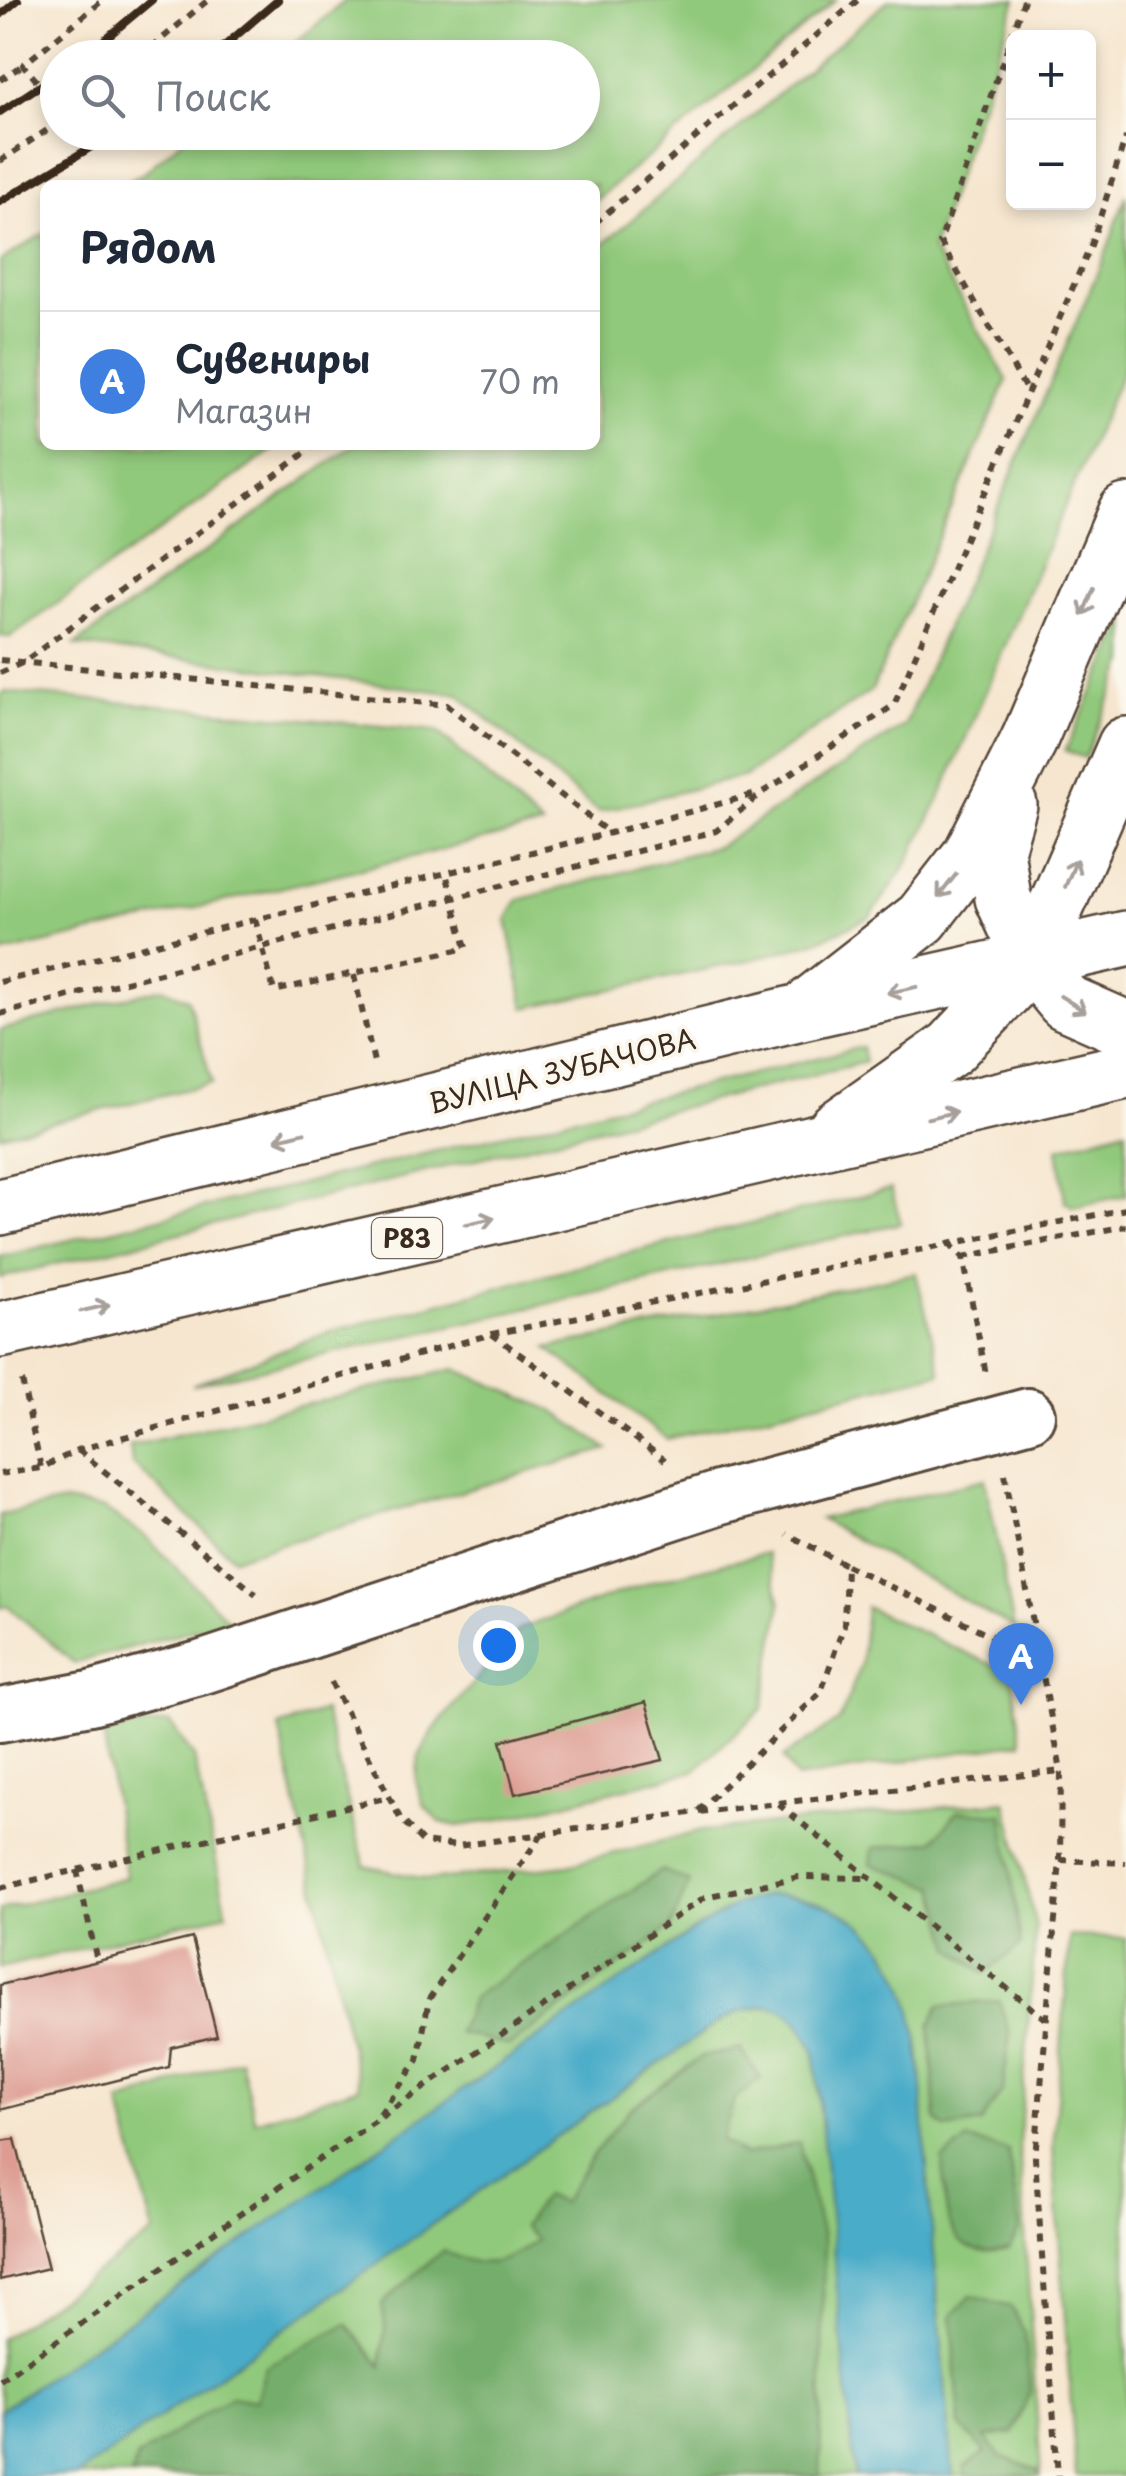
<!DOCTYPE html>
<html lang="ru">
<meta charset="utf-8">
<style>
body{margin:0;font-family:"Playpen Sans",sans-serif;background:#f2f2f3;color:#1f2937}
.controls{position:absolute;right:30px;top:30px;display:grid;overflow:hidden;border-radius:15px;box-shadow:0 5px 15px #0003}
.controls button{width:90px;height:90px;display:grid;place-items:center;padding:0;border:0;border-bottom:2px solid #e0e1e3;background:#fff;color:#1f2937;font:50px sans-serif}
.you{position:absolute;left:498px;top:1645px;width:35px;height:35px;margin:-25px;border:8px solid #fff;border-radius:50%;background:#1a73e8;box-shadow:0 0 0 15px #1a73e833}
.badge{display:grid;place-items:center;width:65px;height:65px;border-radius:50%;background:#b5179e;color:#fff;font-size:32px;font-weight:700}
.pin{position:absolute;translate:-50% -82px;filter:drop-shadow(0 2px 5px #0008)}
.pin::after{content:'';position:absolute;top:52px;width:35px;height:30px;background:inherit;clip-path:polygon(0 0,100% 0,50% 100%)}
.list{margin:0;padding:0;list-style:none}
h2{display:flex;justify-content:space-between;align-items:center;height:130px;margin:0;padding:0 40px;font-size:42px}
h2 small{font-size:32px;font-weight:400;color:#747a83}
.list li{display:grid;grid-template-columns:65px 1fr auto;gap:30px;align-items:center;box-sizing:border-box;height:140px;padding:0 40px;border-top:2px solid #e0e1e3}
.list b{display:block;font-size:38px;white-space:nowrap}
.list p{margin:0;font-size:32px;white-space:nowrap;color:#747a83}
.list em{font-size:32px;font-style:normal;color:#747a83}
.icon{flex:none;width:55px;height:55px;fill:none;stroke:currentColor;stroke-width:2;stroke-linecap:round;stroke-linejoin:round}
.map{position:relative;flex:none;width:1126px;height:2476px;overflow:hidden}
.search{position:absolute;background:#fff;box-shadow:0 5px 15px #0003;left:40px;top:40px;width:560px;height:110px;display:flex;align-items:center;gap:25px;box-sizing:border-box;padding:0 35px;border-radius:55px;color:#747a83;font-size:38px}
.panel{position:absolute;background:#fff;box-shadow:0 5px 15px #0003;left:40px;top:180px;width:560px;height:270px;border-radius:15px}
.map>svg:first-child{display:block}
.green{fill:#91c97c;stroke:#667a4d;stroke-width:2.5}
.forest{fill:#74ad6c;stroke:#586c45;stroke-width:2.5}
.water{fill:#49acc8;stroke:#426b73;stroke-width:2.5}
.building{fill:#dd9b92}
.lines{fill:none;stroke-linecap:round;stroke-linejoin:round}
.minor-casing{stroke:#574639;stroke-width:58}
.major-casing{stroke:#574639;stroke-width:60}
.highway-casing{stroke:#574639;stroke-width:60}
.path{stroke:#574639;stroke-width:6;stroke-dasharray:8 8;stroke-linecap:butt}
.minor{stroke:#fff;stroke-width:52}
.major{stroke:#fff;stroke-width:55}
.highway{stroke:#fff;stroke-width:55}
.rail{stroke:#3b2a1e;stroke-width:8}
.oneway{stroke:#a79f9a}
.labels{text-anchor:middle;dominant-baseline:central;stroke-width:8;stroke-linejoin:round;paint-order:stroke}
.shield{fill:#fbf7ec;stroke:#75685c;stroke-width:2.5}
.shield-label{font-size:25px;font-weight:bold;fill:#3b2a1e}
.street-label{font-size:28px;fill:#3b2a1e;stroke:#fbf7ec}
</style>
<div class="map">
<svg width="1126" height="2476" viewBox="0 0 1126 2476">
<rect width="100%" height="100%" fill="#fbf7ec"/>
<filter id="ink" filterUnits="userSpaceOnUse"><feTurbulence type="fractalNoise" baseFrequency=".01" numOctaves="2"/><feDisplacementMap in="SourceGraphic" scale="20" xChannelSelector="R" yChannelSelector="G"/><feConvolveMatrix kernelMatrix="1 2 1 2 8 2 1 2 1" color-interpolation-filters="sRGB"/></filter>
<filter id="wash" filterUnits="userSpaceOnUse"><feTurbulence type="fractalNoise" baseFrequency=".0048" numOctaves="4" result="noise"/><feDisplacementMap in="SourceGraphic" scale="40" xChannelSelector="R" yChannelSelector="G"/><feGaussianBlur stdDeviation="2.25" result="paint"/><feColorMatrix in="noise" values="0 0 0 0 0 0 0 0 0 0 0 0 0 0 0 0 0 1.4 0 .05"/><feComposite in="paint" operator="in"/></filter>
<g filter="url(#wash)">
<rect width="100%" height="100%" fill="#f6e6cf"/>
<!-- green -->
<g class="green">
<path d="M346,0h490l-241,201v-16h-472l22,-13 45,-39 392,-1v-74l-304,-1z"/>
<path d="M889,0h127l-84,249 75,131 -135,310 -127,86 -147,36 -140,-118 -383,-49 279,-200h241v-194z"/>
<path d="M1126,195v168l-186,435 -33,66 -37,53 -55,25 -65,18 -225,48 -18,-88 11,-20 201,-54 186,-121 202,-475z"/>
<path d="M45,233v212h235l-270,192 -10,-1v-375z"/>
<path d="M1126,620v41l-41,97 -20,-7z"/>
<path d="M5,692l432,39 105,95 -542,128v-259z"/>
<path d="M162,988l26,11 24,84 -212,52v-105z"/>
<path d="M862,1047l3,15 -865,216v-21z"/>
<path d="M1126,1129v66l-52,12 -9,-6 -7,-53z"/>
<path d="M891,1189l10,34 -709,162 133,-52 299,-79z"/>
<path d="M916,1273l25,100 -274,66 -120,-91z"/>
<path d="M455,1369l97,41 56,39 -375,109 -101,-95 -2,-17z"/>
<path d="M985,1479l29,149 -194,-109z"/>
<path d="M64,1502l40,7 41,27 83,84 -154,43 -66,-57 -8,2v-93z"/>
<path d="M766,1553l15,50 -18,105 -69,63 -201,50 -36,5 -17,-4 -17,-18 -7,-23 3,-25 16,-28 84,-99 134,-48z"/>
<path d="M866,1607l146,67 10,68 -225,37 -14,-22 57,-37 21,-56z"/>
<path d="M324,1711l41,155 65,14 138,-15 134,-34 304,-30 30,126 -17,217 22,332h-1041v-137l154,-106 -34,-130 120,-44 15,62 104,-34 -80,-360z"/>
<path d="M169,1722l25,35 33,156 -227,55v-58l126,-33 -23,-145z"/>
<path d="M1070,1936l56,2v538h-50l-23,-328z"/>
</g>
<!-- forest -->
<g class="forest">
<path d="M958,1811l45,3 18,131 -37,29 -32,-26 -16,-61 -65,-23 2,-16 60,-7z"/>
<path d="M662,1870l27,12 -18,45 -161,119 -52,-13 15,-36z"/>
<path d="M999,2001l11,33 -7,56 -22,33 -35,6 -10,-9 -6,-94 9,-20z"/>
<path d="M741,2049l20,29 -26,21 -14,41 23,15 55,-12 25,102 -4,231h-689l6,-18 94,-62 25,4 10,-34 81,-42 34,42 4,-41 -3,-21 61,-54c38,21 61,15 94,-10l-14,-13 21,-32 18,8 30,-47 38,-47 71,-52z"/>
<path d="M968,2140l40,11 12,78 -11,20c-69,14 -62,-39 -67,-89z"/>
<path d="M971,2296l40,11 14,26 5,59 -17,41 -27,4 14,19 39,15 1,5h-74l-1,-9 21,-15 -26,-26 -8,-110z"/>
</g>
<!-- water -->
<path class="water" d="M767,1895c52,1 100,20 127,69 31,55 27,132 32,194 9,106 18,212 27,318h-98l-40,-422c-21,-54 -48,-58 -97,-32l-641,454h-77v-66l694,-480 42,-25z"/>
<g id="blocks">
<!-- building -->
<g class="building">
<path d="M646,1702l17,58 -148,34 -14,-53z"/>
<path d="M192,1938l25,98 -46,11 -2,20 -169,43v-125z"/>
<path d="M15,2139l33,129 -48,12v-139z"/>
</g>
</g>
</g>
<g filter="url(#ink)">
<use href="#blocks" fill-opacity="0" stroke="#574639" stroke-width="2.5"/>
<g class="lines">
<!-- minor casing -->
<g class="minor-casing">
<path id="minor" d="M0,1715l90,-17 113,-31 515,-169 310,-83"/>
</g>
<!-- major casing -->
<g class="major-casing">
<path id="major" d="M1029,740l97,-228"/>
</g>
<!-- highway casing -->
<g class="highway-casing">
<g id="highway">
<path d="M1009,805l-13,45 7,48 29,64 33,40 61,27"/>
<path d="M813,1003l109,-85 49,-63 58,-115"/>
<path d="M836,1129l115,-81 81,-86 94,-217"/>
<path d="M0,1207l801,-195 325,-73"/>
<path d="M0,1330l1126,-259"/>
</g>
</g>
<!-- path -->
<g class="path">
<path d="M1024,0l-84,242 87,149"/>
<path d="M139,58l69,-58"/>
<path d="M0,80l23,-15"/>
<path d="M58,105l-35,-40 80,-65"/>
<path d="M0,161l58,-38"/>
<path d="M595,223l263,-223"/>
<path d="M0,660l447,45 162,128"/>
<path d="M0,673l22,-10 294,-218"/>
<path d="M255,919l19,72 192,-43 -20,-75"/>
<path d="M354,975l20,87"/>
<path d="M0,982l610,-149 146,-39"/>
<path d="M0,1014l716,-183 46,-38 132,-88 197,-460 35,-108"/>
<path d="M949,1243l14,14 23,117"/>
<path d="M963,1257l163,-31"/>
<path d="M492,1334l173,126"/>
<path d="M22,1381l19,87"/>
<path d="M78,1450l178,144"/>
<path d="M0,1474l41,-6 37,-18 414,-116 634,-125"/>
<path d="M1005,1474l56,297 -1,89 -25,298 23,318"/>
<path d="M846,1565l195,95"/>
<path d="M331,1682l69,136 23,24 35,4 239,-34 124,-120 23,-67 2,-60 -59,-31"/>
<path d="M778,1804l267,215"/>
<path d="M699,1812l362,-41"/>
<path d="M1060,1860l66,3"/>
<path d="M77,1870l20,91"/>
<path d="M0,1888l389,-91"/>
<path d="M381,2117l324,-220 94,-20 71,1"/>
<path d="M0,2380l375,-259 43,-61 11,-61 112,-164"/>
</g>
<!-- minor -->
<use href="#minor" class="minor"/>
<!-- major -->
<use href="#major" class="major"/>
<!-- highway -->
<use href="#highway" class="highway"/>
<!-- rail -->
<g class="rail">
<path d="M0,15l18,-15"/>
<path d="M82,58l70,-58"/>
<path d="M210,58l68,-58"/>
<path d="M0,112l58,-38"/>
<path d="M0,202l116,-70"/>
</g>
</g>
<!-- one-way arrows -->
<defs><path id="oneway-shaft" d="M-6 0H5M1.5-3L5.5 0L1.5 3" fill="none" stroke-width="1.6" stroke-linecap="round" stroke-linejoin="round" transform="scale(2.5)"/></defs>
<g class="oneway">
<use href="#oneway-shaft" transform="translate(1088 602) rotate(113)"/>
<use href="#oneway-shaft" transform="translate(1071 873) rotate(-67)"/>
<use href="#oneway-shaft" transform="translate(947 886) rotate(128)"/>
<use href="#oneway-shaft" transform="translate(902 990) rotate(168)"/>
<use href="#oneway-shaft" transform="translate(1073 1004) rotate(32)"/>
<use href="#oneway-shaft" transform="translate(942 1115) rotate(-13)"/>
<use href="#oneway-shaft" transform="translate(290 1136) rotate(166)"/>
<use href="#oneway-shaft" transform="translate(480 1221) rotate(-13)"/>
<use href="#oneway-shaft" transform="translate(95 1308) rotate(-13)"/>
</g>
</g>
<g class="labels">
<!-- shield labels -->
<rect class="shield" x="372" y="1218" width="70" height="40" rx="8"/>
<g class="shield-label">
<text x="407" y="1238">Р83</text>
</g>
<!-- street labels -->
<g class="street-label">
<text transform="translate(562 1070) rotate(-14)">ВУЛІЦА ЗУБАЧОВА</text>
</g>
</g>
</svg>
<div class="controls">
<button>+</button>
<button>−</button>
</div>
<div class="you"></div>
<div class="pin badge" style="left:1021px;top:1705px;background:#3f7fe0">A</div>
<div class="search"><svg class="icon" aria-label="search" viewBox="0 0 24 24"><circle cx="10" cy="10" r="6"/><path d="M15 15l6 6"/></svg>Поиск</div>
<section class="panel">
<h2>Рядом<small></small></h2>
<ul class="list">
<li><span class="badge" style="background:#3f7fe0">A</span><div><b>Сувениры</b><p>Магазин</p></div><em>70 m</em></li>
</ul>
</section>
</div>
